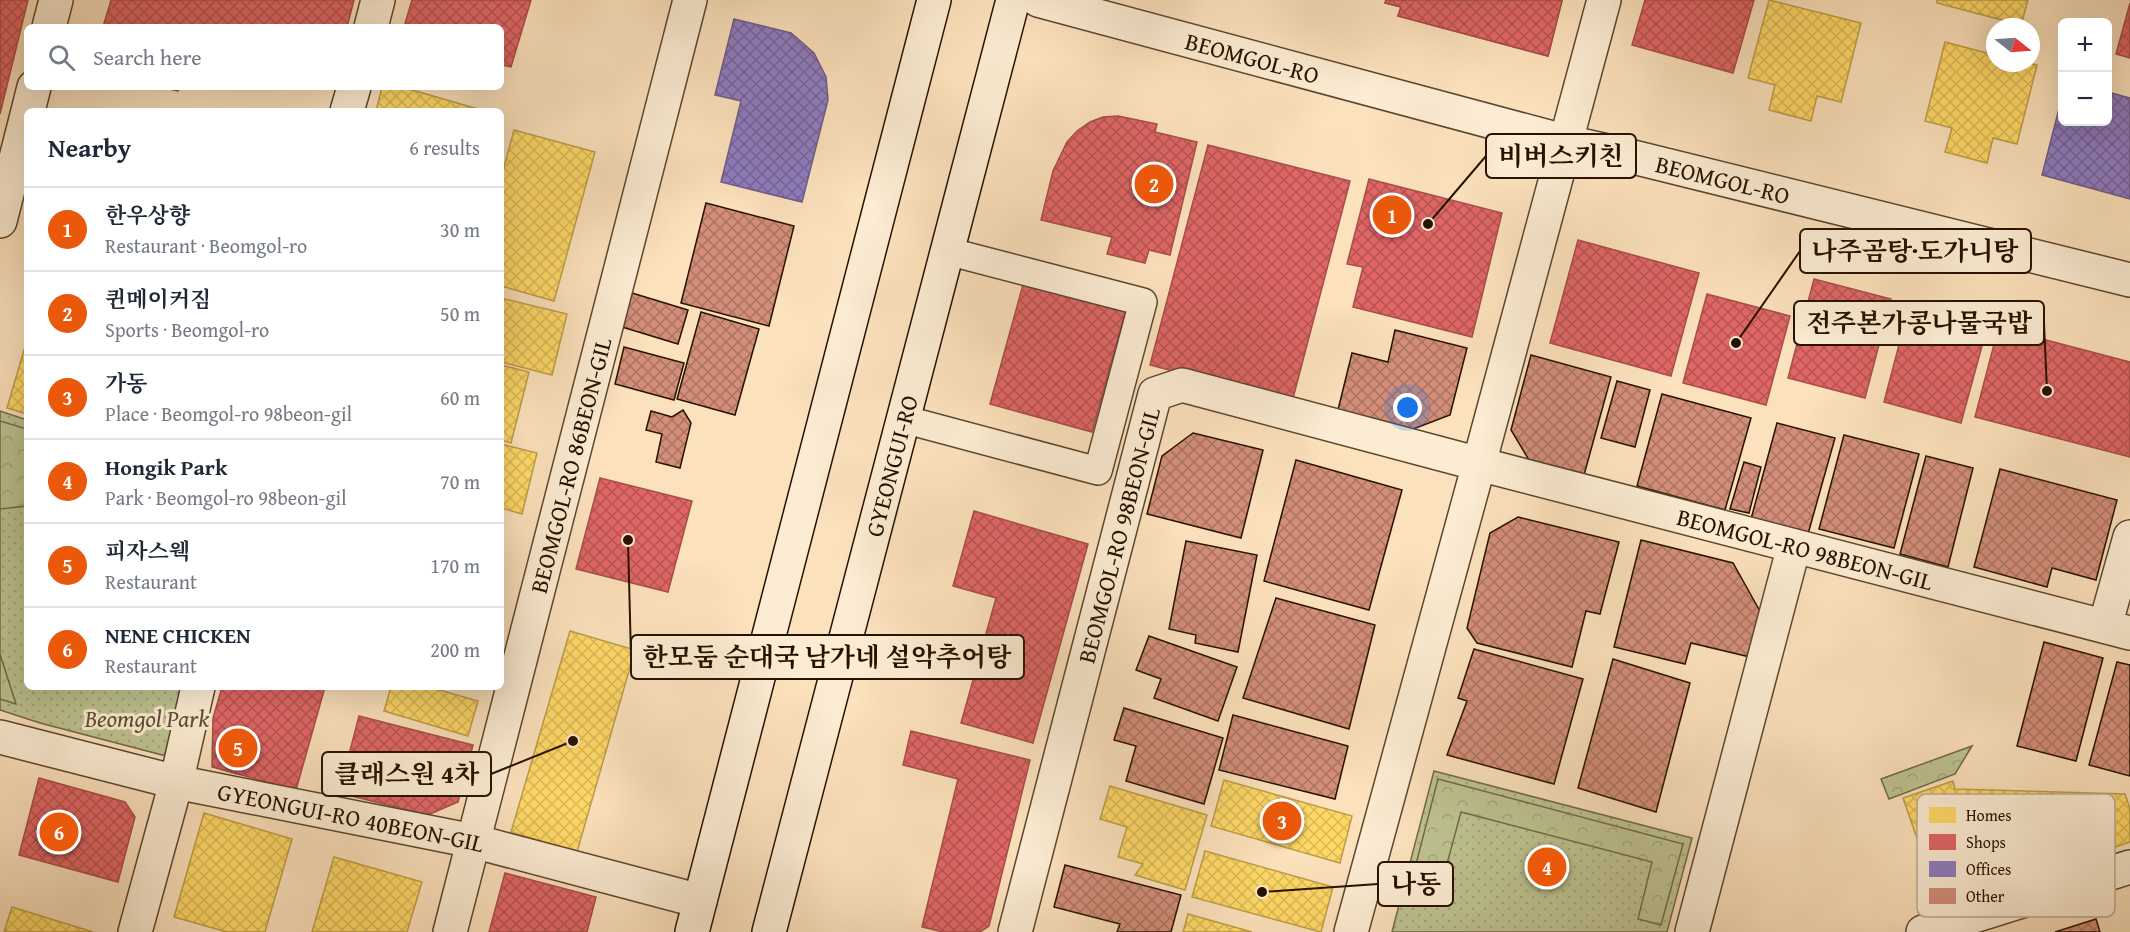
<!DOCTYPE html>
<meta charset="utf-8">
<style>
body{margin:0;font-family:"Gentium Book Plus","Noto Serif KR",serif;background:#f6f6f7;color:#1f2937}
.controls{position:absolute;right:18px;top:18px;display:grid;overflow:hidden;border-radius:9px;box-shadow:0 6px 24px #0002}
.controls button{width:54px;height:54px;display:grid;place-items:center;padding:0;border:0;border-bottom:2px solid #e0e1e3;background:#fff;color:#1f2937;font:30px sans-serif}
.compass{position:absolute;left:1986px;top:18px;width:54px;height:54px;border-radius:50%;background:#fff;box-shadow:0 6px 24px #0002;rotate:107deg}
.you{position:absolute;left:1408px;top:408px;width:21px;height:21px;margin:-15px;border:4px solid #fff;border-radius:50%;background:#1a73e8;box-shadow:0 0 0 9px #1a73e833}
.badge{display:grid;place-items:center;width:39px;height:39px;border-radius:50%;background:#ea580c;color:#fff;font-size:20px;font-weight:700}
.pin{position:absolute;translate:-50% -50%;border:3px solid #fff;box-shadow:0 2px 6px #0006}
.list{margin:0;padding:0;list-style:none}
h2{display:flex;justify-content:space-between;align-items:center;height:78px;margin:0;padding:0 24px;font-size:26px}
h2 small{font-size:20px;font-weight:400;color:#747a83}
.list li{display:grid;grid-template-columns:39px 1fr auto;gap:18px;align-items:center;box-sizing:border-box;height:84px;padding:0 24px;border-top:2px solid #e0e1e3}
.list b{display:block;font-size:22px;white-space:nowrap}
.list p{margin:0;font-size:20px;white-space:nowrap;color:#747a83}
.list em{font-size:20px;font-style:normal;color:#747a83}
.icon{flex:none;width:33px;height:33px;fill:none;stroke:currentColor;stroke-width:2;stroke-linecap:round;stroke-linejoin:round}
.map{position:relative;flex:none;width:2130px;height:932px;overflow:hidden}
.search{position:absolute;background:#fff;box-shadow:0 6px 24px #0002;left:24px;top:24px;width:480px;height:66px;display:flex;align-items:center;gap:15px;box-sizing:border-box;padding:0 21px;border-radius:9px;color:#747a83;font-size:22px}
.panel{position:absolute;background:#fff;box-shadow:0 6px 24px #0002;left:24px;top:108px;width:480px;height:582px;border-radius:9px}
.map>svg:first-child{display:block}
.grass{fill:url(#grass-dots);stroke:#726a48;stroke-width:1.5}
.forest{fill:url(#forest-crowns);stroke:#726a48;stroke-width:1.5}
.homes{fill:url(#homes-cross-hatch);stroke:#be9d47;stroke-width:1.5}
.shops{fill:url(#shops-cross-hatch);stroke:#a84d47;stroke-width:1.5}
.offices{fill:url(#offices-cross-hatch);stroke:#6f5c88;stroke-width:1.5}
.building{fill:url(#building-cross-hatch);stroke:#271200;stroke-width:1.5}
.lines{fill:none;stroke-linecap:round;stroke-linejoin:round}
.lane-casing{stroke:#5c462f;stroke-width:30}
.street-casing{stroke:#5c462f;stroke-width:36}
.secondary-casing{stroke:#271200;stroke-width:36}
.lane{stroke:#fcecd3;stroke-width:27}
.street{stroke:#fcecd3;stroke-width:33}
.secondary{stroke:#fcecd3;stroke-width:33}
.labels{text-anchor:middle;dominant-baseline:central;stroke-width:6;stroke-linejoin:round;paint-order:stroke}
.street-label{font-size:24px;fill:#271200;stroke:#fcecd3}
.park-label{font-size:24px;font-style:italic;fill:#5c5033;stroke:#fcecd3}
.key{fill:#fcecd3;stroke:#bcab94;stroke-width:1.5}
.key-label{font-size:16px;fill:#271200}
.leader{fill:none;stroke:#271200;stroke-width:2}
.callout-dot{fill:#271200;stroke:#fcecd3;stroke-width:2}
.callout{fill:#fcecd3;stroke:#271200;stroke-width:2}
.callout-label{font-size:26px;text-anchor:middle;font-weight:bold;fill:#271200}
</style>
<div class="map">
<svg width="2130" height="932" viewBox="0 0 2130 932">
<defs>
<pattern id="grass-dots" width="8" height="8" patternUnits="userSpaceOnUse" patternTransform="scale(1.5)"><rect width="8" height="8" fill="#bec391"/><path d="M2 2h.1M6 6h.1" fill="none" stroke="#a3a67b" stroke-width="1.8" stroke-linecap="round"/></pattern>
<pattern id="forest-crowns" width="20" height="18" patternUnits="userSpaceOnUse" patternTransform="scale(1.5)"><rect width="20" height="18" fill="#bec391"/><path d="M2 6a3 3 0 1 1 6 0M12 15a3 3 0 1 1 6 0" fill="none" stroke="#a3a67b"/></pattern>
<pattern id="homes-cross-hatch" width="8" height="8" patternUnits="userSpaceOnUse" patternTransform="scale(1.5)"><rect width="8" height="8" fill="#ffd966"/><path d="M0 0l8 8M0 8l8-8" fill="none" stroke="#dbb957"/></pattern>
<pattern id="shops-cross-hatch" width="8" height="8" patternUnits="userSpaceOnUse" patternTransform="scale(1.5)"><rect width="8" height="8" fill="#e06666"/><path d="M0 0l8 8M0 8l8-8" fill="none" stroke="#b65352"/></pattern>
<pattern id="offices-cross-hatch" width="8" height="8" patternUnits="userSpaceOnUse" patternTransform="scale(1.5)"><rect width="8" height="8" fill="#8e7cc3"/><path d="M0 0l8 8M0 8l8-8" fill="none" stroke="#74649c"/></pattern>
<pattern id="building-cross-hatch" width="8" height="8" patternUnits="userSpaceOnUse" patternTransform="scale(1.5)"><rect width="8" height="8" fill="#d38e79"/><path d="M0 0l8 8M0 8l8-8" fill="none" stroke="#ab7361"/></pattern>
</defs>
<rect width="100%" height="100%" fill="#fbe1bc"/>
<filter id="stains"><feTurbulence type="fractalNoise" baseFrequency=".00333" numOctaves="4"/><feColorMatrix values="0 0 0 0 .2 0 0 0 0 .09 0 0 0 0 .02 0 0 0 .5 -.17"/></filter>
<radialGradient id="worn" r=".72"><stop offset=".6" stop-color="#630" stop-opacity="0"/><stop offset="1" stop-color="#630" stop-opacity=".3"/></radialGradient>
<!-- grass -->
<g class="grass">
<path d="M0,411l27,9v267h160l-17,70 -130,-34 -40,-13z"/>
<path d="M1434,771l258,67 -25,94h-275z"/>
</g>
<!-- forest -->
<g class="forest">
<path d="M0,421l27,8v77l-27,3z"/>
<path d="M0,654l16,50 -16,-5z"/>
<path d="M1972,746l-17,28 -66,25 -8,-20z"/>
<path d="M1438,779l245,65 -22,81 -23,-6 14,-57 -191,-50 -17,63 -29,-7z"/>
</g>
<!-- homes -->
<g class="homes">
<path d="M1769,0l92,23 -20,79 -24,-6 -6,25 -42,-11 6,-25 -27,-7z"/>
<path d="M1937,0h91l-7,25 -84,-22z"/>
<path d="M1945,42l50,13v8h33l9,2 -20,79 -24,-6 -6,25 -42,-11 7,-24 -27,-7z"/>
<path d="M382,87h20l83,24h-109z"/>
<path d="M514,130l81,22 -41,149 -53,-15v-108z"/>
<path d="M501,298l66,16 -15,61 -51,-13z"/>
<path d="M27,340v74l-20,-6z"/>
<path d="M501,365l28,7 -18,71 -10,-3z"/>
<path d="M501,444l36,9 -15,61 -21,-6z"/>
<path d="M570,631l65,19 -58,202 -66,-20z"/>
<path d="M391,687h38l49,14 -10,35 -84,-25z"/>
<path d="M1224,780l128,36 -12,47 -129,-37z"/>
<path d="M1953,781l2,8 170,5 5,15v33l-100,35 -4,-8 -88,30 -35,-101z"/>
<path d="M1110,786l97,29 -22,75 -50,-15 8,-11 -25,-7 9,-30 -27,-8z"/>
<path d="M204,813l88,26 -27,93h-38l-53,-15z"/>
<path d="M1205,851l128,36 -12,45 -129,-35z"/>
<path d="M334,857l88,25 -15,50h-95z"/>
<path d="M12,907l81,25h-89z"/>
<path d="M1188,914l64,18h-69z"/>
</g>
<!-- shops -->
<g class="shops">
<path d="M0,0h28l-28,114z"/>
<path d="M111,0h243l-7,27h-244z"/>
<path d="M412,0h119l-20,67 -10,-2v-38h-97z"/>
<path d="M1386,0h176l-14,56 -150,-40 3,-9 -16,-4z"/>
<path d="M1386,0h171l5,1 -14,55 -150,-40 3,-9 -16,-4z"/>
<path d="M1645,0h109l-21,73 -101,-28z"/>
<path d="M2130,3v55l-14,-4z"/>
<path d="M161,87h18l-1,4z"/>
<path d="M1118,116l39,8 -2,8 42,10 -27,113 -21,-5 -4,13 -38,-9 5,-17 -71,-17 12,-49 14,-29 10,-11 13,-9 13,-5z"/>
<path d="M1208,145l142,36 -58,221 -142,-37z"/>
<path d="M1369,179l133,34 -30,124 -119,-30 10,-40 -16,-3z"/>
<path d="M1578,240l121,33 -28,103 -121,-33z"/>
<path d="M1814,279l77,20 -26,99 -77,-20z"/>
<path d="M1024,281l102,28 -34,123 -102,-28z"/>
<path d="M1707,294l83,22 -24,89 -83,-22z"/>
<path d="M1910,303l78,21 -27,99 -77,-21z"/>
<path d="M2003,329l12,3 4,6 11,3 1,-5 99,26v95l-155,-40 22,-84z"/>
<path d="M600,478l92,23 -24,91 -92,-23z"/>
<path d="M974,511l114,33 -55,199 -72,-20 35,-125 -43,-12z"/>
<path d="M222,687h103l-29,103 -84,-23 1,-49z"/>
<path d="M359,716l114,29 -15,57 -30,13 -89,-22z"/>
<path d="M911,731l119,29 -41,166 -9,6h-37l-21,-5 36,-148 -55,-14z"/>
<path d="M39,778l86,24 10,15 -17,65 -99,-27z"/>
<path d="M505,873l91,24 -9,35h-98z"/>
</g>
<!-- offices -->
<g class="offices">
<path d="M734,19l57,14 23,20 12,24 2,23 -26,102 -81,-20 20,-81 -26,-6z"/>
<path d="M2108,92l22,6v101l-88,-24 20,-78v25h46z"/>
</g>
<!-- building -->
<g class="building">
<path d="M706,203l88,23 -25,100 -88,-23z"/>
<path d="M632,293l56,17 -10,34 -56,-17z"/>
<path d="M701,312l58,17 -24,86 -58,-16z"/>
<path d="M1395,330l72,18 -17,67 -42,16 -71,-17 15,-61 36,9z"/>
<path d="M624,347l60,16 -10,37 -59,-16z"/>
<path d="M1531,355l80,22 -27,98 -55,-15 -18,-30z"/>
<path d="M1617,381l33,9 -15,57 -34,-9z"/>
<path d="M1662,394l89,24 -26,92 -88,-24z"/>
<path d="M683,410l8,13 -11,45 -24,-6 6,-28 -16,-4 5,-19 21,6z"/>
<path d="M1777,423l58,15 -27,96 -57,-15z"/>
<path d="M1193,433l70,17 -22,88 -94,-24 15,-58z"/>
<path d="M1844,435l75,19 -25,94 -75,-19z"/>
<path d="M1926,456l47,12 -25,99 -48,-13z"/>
<path d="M1296,460l106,30 -33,120 -105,-29z"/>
<path d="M1744,462l17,5 -12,46 -19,-4z"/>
<path d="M2000,469l117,31 -21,80 -44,-12 -5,19 -73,-20z"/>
<path d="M1518,517l101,25 -19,72 -14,-3 -14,56 -95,-24 -10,-15 23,-95z"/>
<path d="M1641,540l92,23 28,50 -11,44 -59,-14 -6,21 -71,-17z"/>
<path d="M1186,541l71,14 -19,97 -43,-9 1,-8 -27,-6z"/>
<path d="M1276,598l99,27 -26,104 -106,-31z"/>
<path d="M1149,636l88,31 -19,54 -64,-23 7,-19 -25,-9z"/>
<path d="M2044,642l59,16 -27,103 -59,-15z"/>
<path d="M1474,649l109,30 -29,105 -107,-29 20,-54 -9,-3z"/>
<path d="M1613,659l77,24 -34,129 -78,-24z"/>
<path d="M2117,662l13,3v111l-41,-11z"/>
<path d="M1124,708l99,30 -19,66 -78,-23 10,-35 -22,-6z"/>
<path d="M1233,715l115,31 -13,53 -116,-29z"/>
<path d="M1065,865l116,30 -10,37h-54l3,-8 -66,-17z"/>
<path d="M2096,919l4,13h-45z"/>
</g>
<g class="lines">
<!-- lane casing -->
<g class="lane-casing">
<path id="lane" d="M903,419l195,52 45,-169 -196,-51"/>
</g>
<!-- street casing -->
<g class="street-casing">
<g id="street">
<path id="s1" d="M1038,0l529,142 50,11 513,127"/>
<path d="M49,27l7,-27"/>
<path d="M371,27l7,-27"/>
<path d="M28,111l6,-24"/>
<path d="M347,111l7,-24"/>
<path d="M0,221l27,-106"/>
<path d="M2105,626l25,-89"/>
<path id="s2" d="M0,737l176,45 297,59 227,60"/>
<path d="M135,932l42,-153 21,-92"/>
<path id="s3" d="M450,932l240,-932"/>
<path id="s4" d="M1015,932l140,-538 27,-9 297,79 125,-464"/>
<path id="s5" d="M1351,932l128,-468 651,169"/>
<path d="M1692,932l102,-386"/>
<path d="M1923,932l207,-65"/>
</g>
</g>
<!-- secondary casing -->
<g class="secondary-casing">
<g id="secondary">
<path d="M692,932l242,-932"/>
<path id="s6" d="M769,932l244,-932"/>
</g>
</g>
<!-- lane -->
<use href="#lane" class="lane"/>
<!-- street -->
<use href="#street" class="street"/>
<!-- secondary -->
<use href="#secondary" class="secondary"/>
</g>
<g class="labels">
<!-- street labels -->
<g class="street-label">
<text stroke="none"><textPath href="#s1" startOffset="222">BEOMGOL-RO</textPath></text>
<text stroke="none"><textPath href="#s1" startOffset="708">BEOMGOL-RO</textPath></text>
<text stroke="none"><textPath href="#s3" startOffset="482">BEOMGOL-RO 86BEON-GIL</textPath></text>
<text stroke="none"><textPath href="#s6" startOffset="482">GYEONGUI-RO</textPath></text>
<text stroke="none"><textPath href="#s4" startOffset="410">BEOMGOL-RO 98BEON-GIL</textPath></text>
<text stroke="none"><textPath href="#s5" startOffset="822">BEOMGOL-RO 98BEON-GIL</textPath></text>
<text stroke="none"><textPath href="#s2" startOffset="360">GYEONGUI-RO 40BEON-GIL</textPath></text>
</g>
<!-- park labels -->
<g class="park-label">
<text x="147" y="718">Beomgol Park</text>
</g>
</g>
<!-- legend -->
<rect x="1917" y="794" width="198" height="123" rx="9" class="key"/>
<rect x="1929" y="807" width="27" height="16" fill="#ffd966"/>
<rect x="1929" y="834" width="27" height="16" fill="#e06666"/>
<rect x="1929" y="861" width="27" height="16" fill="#8e7cc3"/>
<rect x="1929" y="888" width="27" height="16" fill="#d38e79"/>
<g class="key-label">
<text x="1966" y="821">Homes</text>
<text x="1966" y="848">Shops</text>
<text x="1966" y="875">Offices</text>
<text x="1966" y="902">Other</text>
</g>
<!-- callouts -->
<path class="leader" d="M1428 224L1486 156M1736 343L1800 251M2047 391L2044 323M628 540L631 657M573 741L491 774M1262 892L1378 884"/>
<g class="callout-dot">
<circle cx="1428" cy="224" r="6"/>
<circle cx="1736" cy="343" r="6"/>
<circle cx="2047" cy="391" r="6"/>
<circle cx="628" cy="540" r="6"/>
<circle cx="573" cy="741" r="6"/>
<circle cx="1262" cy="892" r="6"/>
</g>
<g class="callout">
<rect x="1486" y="134" width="150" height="44" rx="6"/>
<rect x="1800" y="229" width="231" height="44" rx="6"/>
<rect x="1794" y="301" width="250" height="44" rx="6"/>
<rect x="631" y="635" width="393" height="44" rx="6"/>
<rect x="322" y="752" width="169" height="44" rx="6"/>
<rect x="1378" y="862" width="75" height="44" rx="6"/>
</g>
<g class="callout-label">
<text x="1561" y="165">비버스키친</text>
<text x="1915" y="260">나주곰탕·도가니탕</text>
<text x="1919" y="332">전주본가콩나물국밥</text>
<text x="827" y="666">한모둠 순대국 남가네 설악추어탕</text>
<text x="407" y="783">클래스원 4차</text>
<text x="1416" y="893">나동</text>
</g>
<rect width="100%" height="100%" filter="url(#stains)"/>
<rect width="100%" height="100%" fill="url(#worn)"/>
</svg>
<div class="controls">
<button>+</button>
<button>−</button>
</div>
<svg class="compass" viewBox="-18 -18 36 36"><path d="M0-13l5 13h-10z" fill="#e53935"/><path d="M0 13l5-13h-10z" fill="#747a83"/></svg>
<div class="you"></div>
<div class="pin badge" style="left:1392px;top:215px">1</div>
<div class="pin badge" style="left:1154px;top:184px">2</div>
<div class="pin badge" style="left:1282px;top:821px">3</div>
<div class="pin badge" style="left:1547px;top:867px">4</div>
<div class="pin badge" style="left:238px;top:748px">5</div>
<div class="pin badge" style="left:59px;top:832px">6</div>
<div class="search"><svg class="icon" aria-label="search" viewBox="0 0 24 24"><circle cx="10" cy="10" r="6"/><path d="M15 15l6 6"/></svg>Search here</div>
<section class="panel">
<h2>Nearby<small>6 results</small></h2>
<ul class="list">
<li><span class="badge">1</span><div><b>한우상향</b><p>Restaurant · Beomgol-ro</p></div><em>30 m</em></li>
<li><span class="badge">2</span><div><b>퀸메이커짐</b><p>Sports · Beomgol-ro</p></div><em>50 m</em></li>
<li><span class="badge">3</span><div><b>가동</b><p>Place · Beomgol-ro 98beon-gil</p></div><em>60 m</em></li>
<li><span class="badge">4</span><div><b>Hongik Park</b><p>Park · Beomgol-ro 98beon-gil</p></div><em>70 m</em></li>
<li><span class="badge">5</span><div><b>피자스웩</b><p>Restaurant</p></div><em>170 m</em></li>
<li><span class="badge">6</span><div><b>NENE CHICKEN</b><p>Restaurant</p></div><em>200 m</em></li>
</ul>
</section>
</div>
